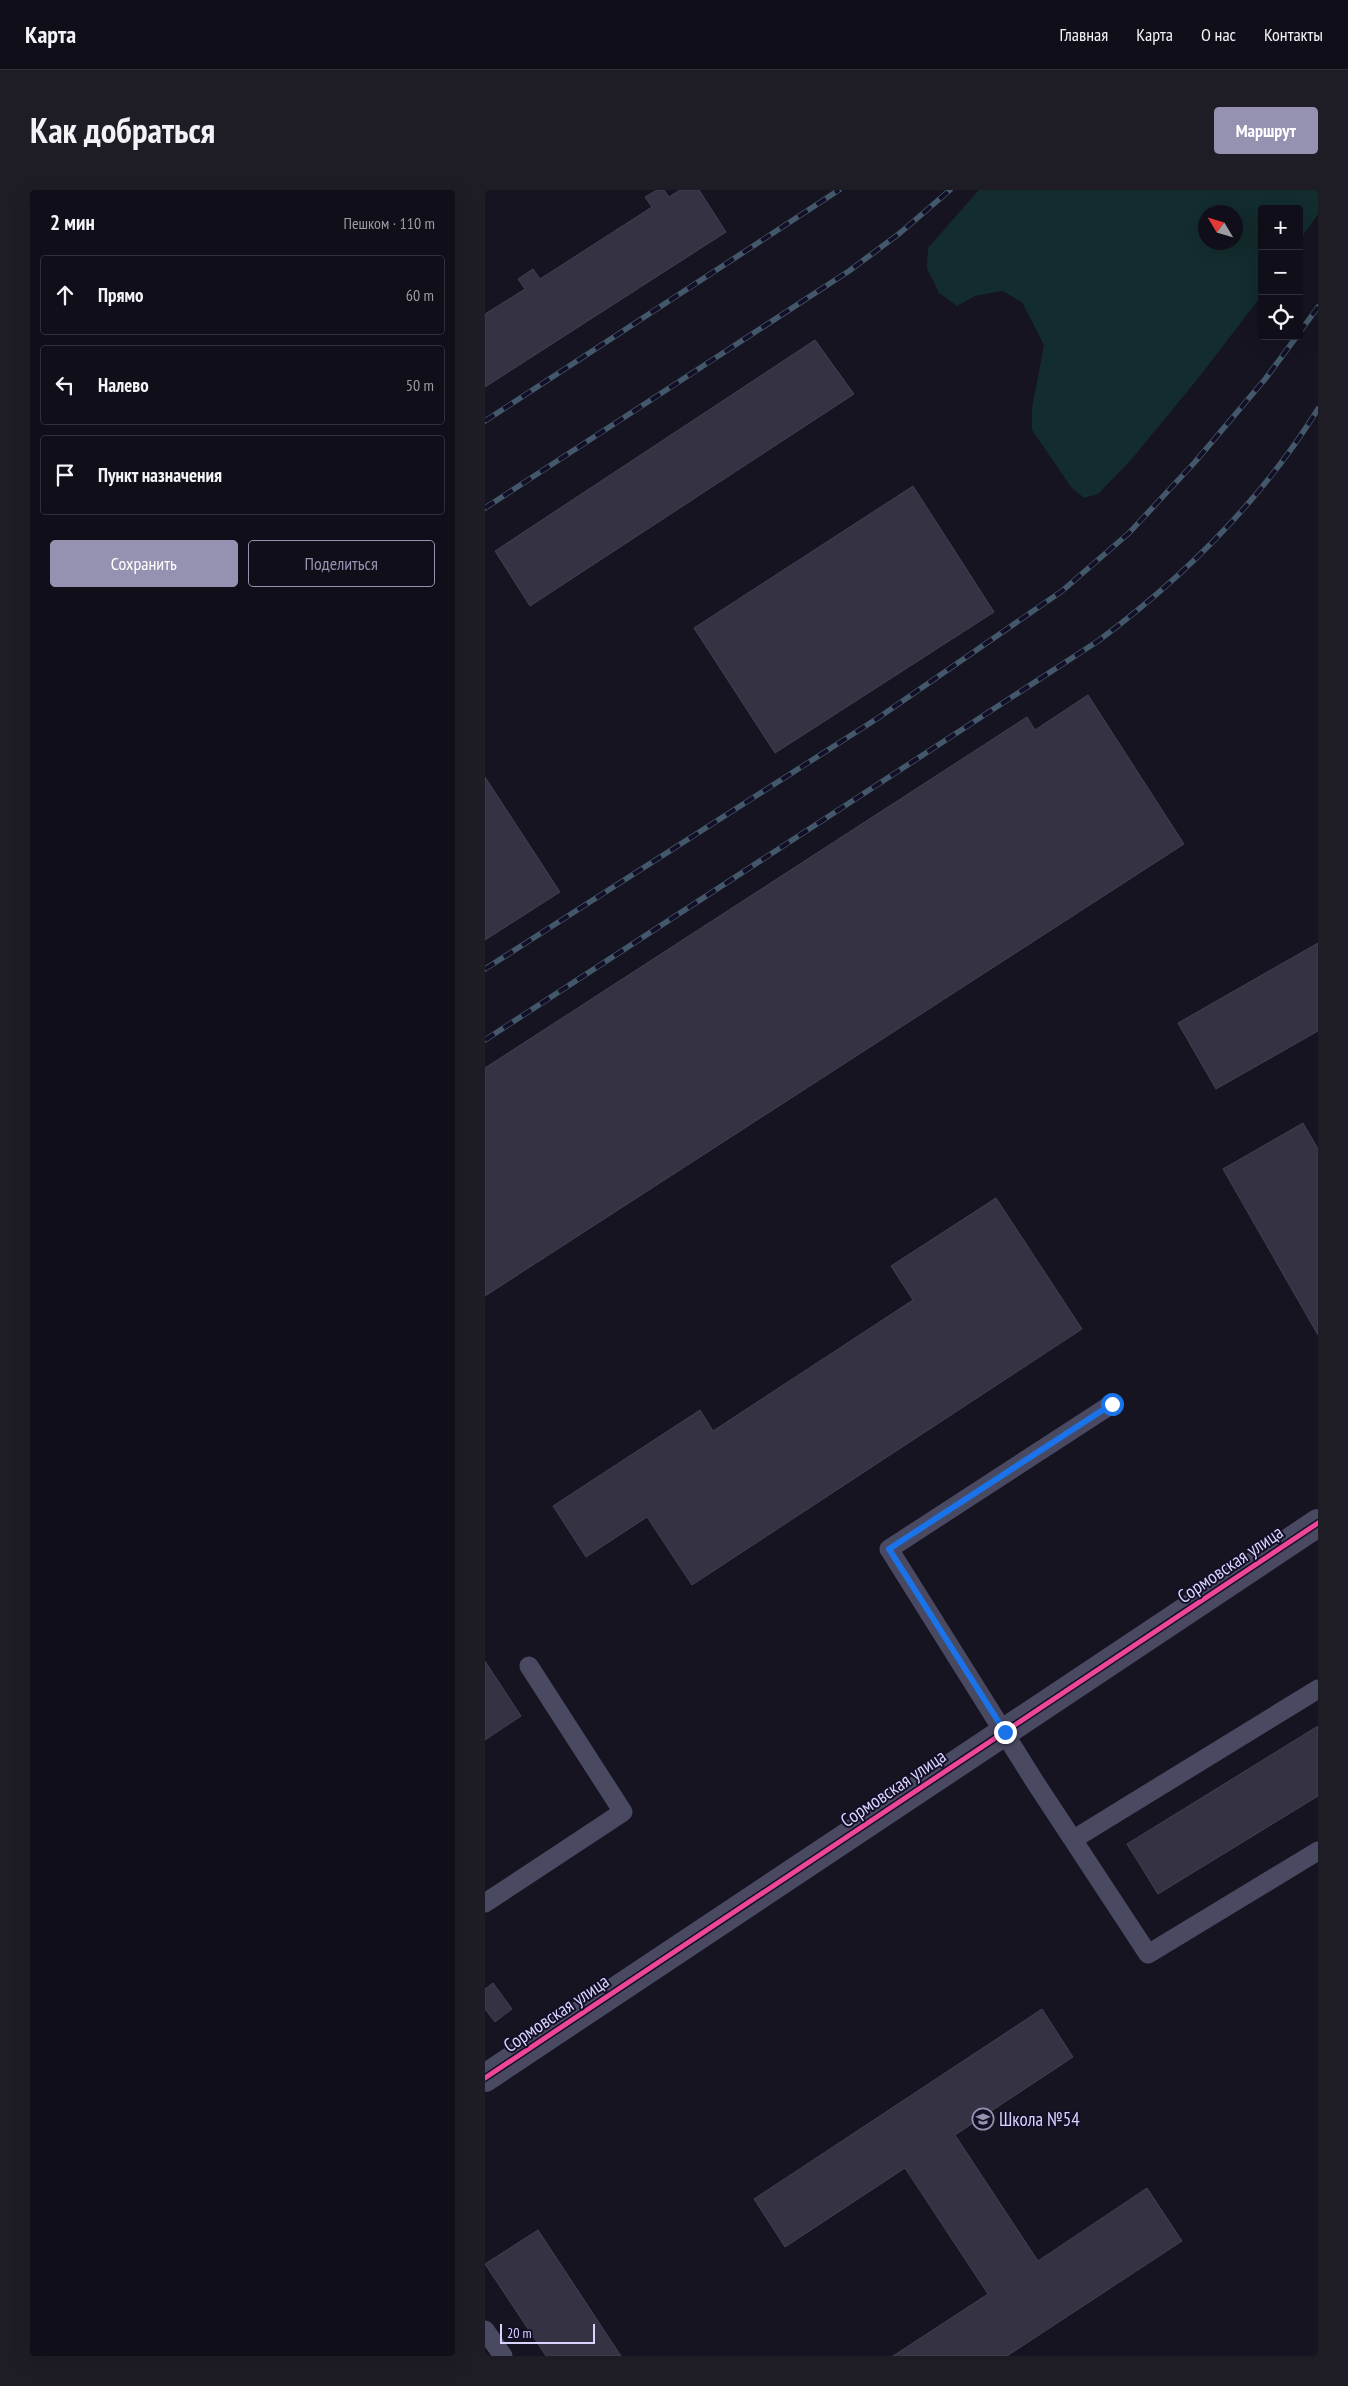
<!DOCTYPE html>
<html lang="ru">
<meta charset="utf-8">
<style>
body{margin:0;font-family:"PT Sans Narrow",sans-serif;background:#1e1d26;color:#f1f3f6}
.controls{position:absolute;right:15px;top:15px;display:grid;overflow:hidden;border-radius:5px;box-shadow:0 5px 20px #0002}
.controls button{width:45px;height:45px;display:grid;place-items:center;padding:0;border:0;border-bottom:1px solid #302f38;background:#100f19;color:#f1f3f6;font:25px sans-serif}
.compass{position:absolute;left:713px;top:15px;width:45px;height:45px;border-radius:50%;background:#100f19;box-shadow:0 5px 20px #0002;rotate:308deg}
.scale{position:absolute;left:15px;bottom:12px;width:95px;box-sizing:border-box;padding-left:5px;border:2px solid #d9d4ff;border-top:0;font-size:14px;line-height:18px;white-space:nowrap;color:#d9d4ff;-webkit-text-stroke:4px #130f26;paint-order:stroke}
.stop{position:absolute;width:15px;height:15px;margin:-11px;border:4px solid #1a73e8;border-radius:50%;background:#fff}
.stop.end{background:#1a73e8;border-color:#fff;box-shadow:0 1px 5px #0008}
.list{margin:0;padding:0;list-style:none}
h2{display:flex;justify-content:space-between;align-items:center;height:65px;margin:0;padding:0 20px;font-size:21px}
h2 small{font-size:16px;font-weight:400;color:#9c9ca2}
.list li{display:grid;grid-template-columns:32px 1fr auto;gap:15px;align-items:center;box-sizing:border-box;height:80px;margin:0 10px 10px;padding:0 10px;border:1px solid #302f38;border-radius:5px}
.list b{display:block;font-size:19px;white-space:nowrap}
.list em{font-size:16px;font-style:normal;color:#9c9ca2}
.actions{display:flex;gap:10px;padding:15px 20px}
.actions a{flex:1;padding:11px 0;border:1px solid #9591b1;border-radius:5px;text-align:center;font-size:18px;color:#9591b1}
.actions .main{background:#9591b1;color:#fff}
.icon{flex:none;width:28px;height:28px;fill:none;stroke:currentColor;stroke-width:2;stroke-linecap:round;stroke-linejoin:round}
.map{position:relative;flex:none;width:833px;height:2166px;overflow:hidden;border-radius:5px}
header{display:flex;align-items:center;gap:30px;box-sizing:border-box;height:70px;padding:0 25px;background:#100f19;border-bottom:1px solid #302f38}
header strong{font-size:24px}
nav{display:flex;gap:28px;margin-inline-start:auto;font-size:18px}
.intro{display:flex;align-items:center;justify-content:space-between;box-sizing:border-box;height:120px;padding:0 30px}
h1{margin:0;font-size:35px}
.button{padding:12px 22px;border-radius:5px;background:#9591b1;color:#fff;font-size:18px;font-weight:700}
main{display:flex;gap:30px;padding:0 30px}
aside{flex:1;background:#100f19;border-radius:5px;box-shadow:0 5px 20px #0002}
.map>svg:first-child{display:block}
.green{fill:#132c2d;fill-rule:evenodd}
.building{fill:#343243;stroke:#433f54}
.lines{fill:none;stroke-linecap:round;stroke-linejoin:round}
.service{stroke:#4a4962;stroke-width:19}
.tertiary{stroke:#4a4962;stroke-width:28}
.rail-casing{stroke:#43596b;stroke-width:5.5}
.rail{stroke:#130f26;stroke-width:4;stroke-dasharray:11;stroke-linecap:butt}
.cycleway-casing{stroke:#130f26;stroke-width:8}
.cycleway{stroke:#ed469a;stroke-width:5}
.route{stroke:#1a73e8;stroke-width:6}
.labels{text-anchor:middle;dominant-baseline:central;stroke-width:4;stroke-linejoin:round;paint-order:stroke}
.street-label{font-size:19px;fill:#d9d4ff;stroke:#130f26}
.poi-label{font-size:19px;fill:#d9d4ff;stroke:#130f26;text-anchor:start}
</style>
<header>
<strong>Карта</strong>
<nav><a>Главная</a><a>Карта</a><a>О нас</a><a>Контакты</a></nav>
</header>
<div class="intro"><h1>Как добраться</h1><a class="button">Маршрут</a></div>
<main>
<aside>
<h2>2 мин<small>Пешком · 110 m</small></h2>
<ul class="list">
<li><svg class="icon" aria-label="ahead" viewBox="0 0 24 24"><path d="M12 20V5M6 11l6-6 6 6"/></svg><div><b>Прямо</b></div><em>60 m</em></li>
<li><svg class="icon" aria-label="left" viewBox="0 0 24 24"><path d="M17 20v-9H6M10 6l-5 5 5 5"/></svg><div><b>Налево</b></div><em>50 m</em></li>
<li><svg class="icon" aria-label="arrive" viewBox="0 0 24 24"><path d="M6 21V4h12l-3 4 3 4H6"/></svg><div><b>Пункт назначения</b></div></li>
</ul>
<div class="actions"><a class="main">Сохранить</a><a>Поделиться</a></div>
</aside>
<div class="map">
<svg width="833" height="2166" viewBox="0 0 833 2166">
<rect width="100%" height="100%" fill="#161421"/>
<!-- green -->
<path class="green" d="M494,0h339v24l-19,27v-32h-37v86l-62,81 -70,85 -32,33 -14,4 -13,-11 -39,-57v-22l12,-63 -22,-43 -20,-11 -27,5 -18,10 -18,-13 -12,-25 1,-20zM721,22h30v30h-30z"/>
<!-- building -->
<g class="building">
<path d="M172,0h7l5,7 11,-7h19l27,42 -241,155v-73l40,-25 -7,-10 15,-10 7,10 112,-72 -7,-10z"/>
<path d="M330,150l39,54 -324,212 -35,-55z"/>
<path d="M428,296l81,126 -219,141 -81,-125z"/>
<path d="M603,505l96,149 -699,452v-228l542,-351 8,13z"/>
<path d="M0,587l75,115 -75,48z"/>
<path d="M833,753v88l-102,58 -38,-66z"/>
<path d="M818,933l15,26v186l-95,-166z"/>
<path d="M511,1008l86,131 -390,256 -45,-68 -61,40 -33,-51 147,-96 13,21 200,-131 -22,-34z"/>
<path d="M0,1471l36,55 -36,24z"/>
<path d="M833,1536v70l-160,98 -31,-50z"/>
<path d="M8,1793l19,26 -17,13 -10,-13v-20z"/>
<path d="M557,1819l31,48 -118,78 83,126 109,-73 35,53 -175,115h-114l95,-62 -83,-126 -120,79 -31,-48z"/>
<path d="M53,2040l83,126h-75l-61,-92z"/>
</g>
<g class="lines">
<!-- service -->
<g class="service">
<path d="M627,1214l-223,145 146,233 113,172 170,-103"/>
<path d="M589,1649l244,-150"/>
<path d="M0,1713l138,-91 -94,-146"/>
<path d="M0,2140l18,26"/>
</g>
<!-- tertiary -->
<path class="tertiary" d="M0,1888l833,-555"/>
<!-- rail casing -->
<g class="rail-casing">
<g id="rail">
<path d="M814,143l19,-26"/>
<path d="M0,231l354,-231"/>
<path d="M0,318l364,-237 51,-38 50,-43"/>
<path d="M0,779l393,-251 184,-127 67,-58 66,-71 71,-84 31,-42"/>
<path d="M0,850l613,-399c86,-64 163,-140 220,-232"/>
</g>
</g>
<!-- rail -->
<use href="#rail" class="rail"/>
<!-- cycleway casing -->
<g class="cycleway-casing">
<path id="cycleway" d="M0,1888l833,-555"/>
</g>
<!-- cycleway -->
<use href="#cycleway" class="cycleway"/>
</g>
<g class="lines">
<!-- route -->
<path class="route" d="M520,1542l-116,-183 223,-145"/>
</g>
<!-- icons -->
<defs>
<g id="school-ring" transform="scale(1.125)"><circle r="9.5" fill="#130f26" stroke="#9591b1" stroke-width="1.5"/><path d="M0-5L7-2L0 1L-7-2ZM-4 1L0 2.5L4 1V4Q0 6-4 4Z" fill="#9591b1"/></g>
</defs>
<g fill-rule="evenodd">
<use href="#school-ring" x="498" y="1929"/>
</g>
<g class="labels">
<!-- street labels -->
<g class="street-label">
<text transform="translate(745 1374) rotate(-34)">Сормовская улица</text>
<text transform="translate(408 1598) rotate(-34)">Сормовская улица</text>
<text transform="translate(71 1823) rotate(-34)">Сормовская улица</text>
</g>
<!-- poi labels -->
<g class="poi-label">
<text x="514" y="1929">Школа №54</text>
</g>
</g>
</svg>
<div class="controls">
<button>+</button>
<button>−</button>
<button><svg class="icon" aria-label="locate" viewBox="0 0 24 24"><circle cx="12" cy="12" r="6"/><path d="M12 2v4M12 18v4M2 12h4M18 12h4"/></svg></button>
</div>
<svg class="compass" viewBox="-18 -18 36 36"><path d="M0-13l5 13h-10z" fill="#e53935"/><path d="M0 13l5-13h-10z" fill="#9c9ca2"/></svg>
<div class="scale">20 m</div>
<div class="stop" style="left:627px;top:1214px"></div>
<div class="stop end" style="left:520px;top:1542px"></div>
</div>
</main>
